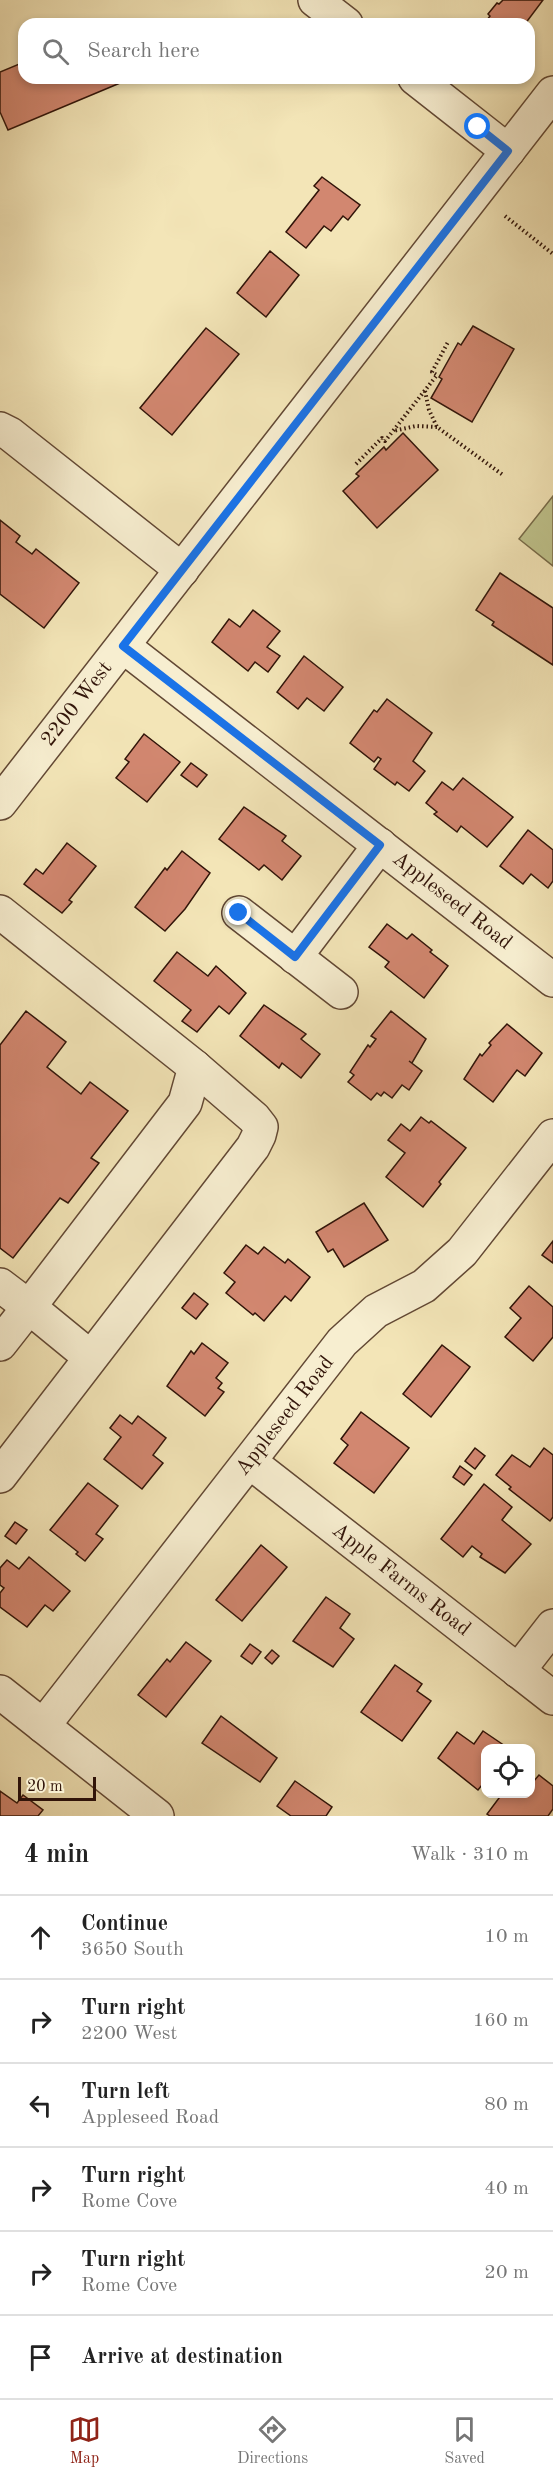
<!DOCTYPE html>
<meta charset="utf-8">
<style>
body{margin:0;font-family:"Old Standard TT",serif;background:#f2f2f2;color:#222}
.controls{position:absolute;right:18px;bottom:18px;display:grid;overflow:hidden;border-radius:12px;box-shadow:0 3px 9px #0003}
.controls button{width:54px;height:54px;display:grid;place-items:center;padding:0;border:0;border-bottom:2px solid #e0e0e0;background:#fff;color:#222;font:30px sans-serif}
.scale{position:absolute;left:18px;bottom:15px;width:78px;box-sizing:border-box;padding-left:6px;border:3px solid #311409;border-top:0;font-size:16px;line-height:21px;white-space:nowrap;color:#311409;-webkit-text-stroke:4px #f7eed0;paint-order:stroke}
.stop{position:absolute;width:18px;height:18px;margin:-14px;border:4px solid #1a73e8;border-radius:50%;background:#fff}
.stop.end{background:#1a73e8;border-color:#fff;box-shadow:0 2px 6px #0008}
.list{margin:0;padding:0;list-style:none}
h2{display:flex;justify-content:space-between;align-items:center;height:78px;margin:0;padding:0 24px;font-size:26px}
h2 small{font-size:20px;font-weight:400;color:#767676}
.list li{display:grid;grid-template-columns:39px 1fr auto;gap:18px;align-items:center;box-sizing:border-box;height:84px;padding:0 24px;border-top:2px solid #e0e0e0}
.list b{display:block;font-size:22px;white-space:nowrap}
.list p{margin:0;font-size:20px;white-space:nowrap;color:#767676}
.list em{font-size:20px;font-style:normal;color:#767676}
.icon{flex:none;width:33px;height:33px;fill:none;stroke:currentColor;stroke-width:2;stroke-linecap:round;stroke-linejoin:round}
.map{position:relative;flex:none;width:553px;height:1816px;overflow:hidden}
.search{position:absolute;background:#fff;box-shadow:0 3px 9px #0003;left:18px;right:18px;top:18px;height:66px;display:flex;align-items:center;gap:15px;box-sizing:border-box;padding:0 21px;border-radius:18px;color:#767676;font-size:22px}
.sheet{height:582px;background:#fff}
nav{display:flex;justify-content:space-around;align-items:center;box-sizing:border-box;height:84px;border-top:2px solid #e0e0e0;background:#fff;font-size:16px;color:#767676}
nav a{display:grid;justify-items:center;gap:3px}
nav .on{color:#8f2418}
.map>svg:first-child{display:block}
.pitch{fill:#bfc38c;stroke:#786c4a;stroke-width:1.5}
.building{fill:#d28770;stroke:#311409;stroke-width:1.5}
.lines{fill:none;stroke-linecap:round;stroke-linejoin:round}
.minor-casing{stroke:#624834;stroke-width:36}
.path{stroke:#311409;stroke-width:4;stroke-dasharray:1.5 3;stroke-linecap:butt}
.minor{stroke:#f7eed0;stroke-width:33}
.route{stroke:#1a73e8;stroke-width:8}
.labels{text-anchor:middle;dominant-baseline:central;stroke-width:5;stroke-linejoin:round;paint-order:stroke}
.street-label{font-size:21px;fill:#311409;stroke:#f7eed0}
</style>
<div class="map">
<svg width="553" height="1816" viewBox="0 0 553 1816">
<rect width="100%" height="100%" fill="#f3e5b7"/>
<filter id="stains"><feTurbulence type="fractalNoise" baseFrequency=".00333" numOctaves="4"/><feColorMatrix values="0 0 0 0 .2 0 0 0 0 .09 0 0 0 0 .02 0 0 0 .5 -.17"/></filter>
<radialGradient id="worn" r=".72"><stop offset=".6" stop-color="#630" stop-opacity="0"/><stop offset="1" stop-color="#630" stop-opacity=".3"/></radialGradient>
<!-- pitch -->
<path class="pitch" d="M553,496v70l-34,-27z"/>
<!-- building -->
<g class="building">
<path d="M503,0h40l-18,24h-41l6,-8 -2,-2 9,-11 2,1z"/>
<path d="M24,62v16h108l-124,52 -8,-18v-40z"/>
<path d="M322,177l38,28 -12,15 -5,-4 -12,15 -7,-5 -18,22 -20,-16 33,-42 -5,-4z"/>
<path d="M270,251l29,24 -33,42 -29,-24z"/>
<path d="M473,326l41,23 -42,73 -41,-24 11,-19 -3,-2 19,-34 3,2z"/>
<path d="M206,328l33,26 -67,81 -32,-27z"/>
<path d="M403,433l35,37 -61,58 -34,-37 16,-15 -3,-2 28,-27 2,3z"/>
<path d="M0,520l20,16 -4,6 16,12 4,-5 43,34 -35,45 -44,-34z"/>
<path d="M500,573l53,35v57l-61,-40 2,-3 -18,-12z"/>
<path d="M253,610l27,21 -13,16 13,9 -12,16 -13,-10 -7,9 -36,-29 17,-23 11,8z"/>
<path d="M304,656l39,31 -19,24 -17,-13 -9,11 -21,-17z"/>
<path d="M387,699l45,34 -19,28 12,10 -16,20 -12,-9 -2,3 -21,-16 7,-10 -3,-2 -4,5 -24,-19 24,-33 3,2z"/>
<path d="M144,734l36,28 -33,40 -31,-24 13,-16 -4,-3z"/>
<path d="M191,763l16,12 -10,12 -16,-12z"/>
<path d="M463,778l50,39 -26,30 -26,-21 -4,6 -23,-18 3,-2 -11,-9 16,-21 11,8z"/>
<path d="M244,807l42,29 -4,5 19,15 -19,24 -18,-15 -5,5 -40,-31z"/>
<path d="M528,830l25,20v31l-5,7 -17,-14 -8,10 -23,-18z"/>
<path d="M67,843l29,23 -27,34 3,2 -10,11 -38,-29 12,-15 7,5z"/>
<path d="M182,851l28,22 -25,36 -20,22 -30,-24 30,-39 2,2z"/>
<path d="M387,924l20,15 5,-5 20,16 -2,2 18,14 -24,32 -39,-31 4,-5 -20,-15z"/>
<path d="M177,952l31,24 8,-10 30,27 -17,21 -10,-8 -22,26 -15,-11 9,-11 -37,-29z"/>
<path d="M264,1005l42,29 -5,5 19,15 -19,24 -19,-15 -3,5 -39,-32z"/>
<path d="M26,1011l40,31 -19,25 34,27 9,-12 38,29 -37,47 8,5 -31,40 -8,-5 -47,60 -13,-10v-203z"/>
<path d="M391,1011l35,28 -14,24 -3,-2 13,10 -13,19 -7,-5 -10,13 -8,-6 -3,4 -4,-3 -6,7 -23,-18 6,-7 -4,-3 18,-27 2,2 6,-8 -5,-3z"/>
<path d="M507,1024l35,29 -17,23 -8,-6 -24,32 -29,-23 16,-25 2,2 9,-11 -2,-2z"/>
<path d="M421,1117l8,6 2,-2 35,27 -27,34 2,2 -18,23 -37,-30 19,-24 -17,-13 13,-16 9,7z"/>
<path d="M364,1203l24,37 -44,27 -11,-18 -5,3 -12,-20z"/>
<path d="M553,1241v22l-11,-8z"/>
<path d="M246,1245l12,9 6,-7 21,16 3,-4 22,18 -19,24 -6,-5 -21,25 -9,-8 -2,2 -27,-22 9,-11 -11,-9z"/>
<path d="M529,1286l24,21v30l-20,24 -28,-24 16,-19 -11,-10z"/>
<path d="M194,1293l14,11 -12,15 -14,-11z"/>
<path d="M202,1343l26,20 -12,15 6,5 -4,5 6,4 -19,24 -38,-30 24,-35 3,3z"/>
<path d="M442,1345l28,22 -39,50 -28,-23z"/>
<path d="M361,1412l48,36 -35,45 -40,-30 14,-18 -7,-6z"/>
<path d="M120,1415l12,9 6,-8 28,22 -13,17 10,8 -21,26 -38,-30 17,-22 -11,-9z"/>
<path d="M475,1448l10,8 -10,13 -10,-8z"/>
<path d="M544,1448l9,7v62l-3,4 -41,-32 2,-2 -15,-12 16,-20 18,12z"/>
<path d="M460,1466l12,9 -8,10 -11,-8z"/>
<path d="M88,1483l30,23 -22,28 7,5 -18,22 -9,-7 2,-2 -28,-22z"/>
<path d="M484,1484l28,23 -10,13 29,24 -26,29 -25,-16 2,-3 -10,-8 -9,11 -22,-18z"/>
<path d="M15,1522l12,8 -11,14 -11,-8z"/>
<path d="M261,1545l26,22 -45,54 -26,-21z"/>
<path d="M29,1557l41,34 -17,20 -8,-6 -18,22 -27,-20v-14l4,-5 -4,-3v-17l7,-8 12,9z"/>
<path d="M326,1597l24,17 -10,14 14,11 -21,28 -40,-26z"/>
<path d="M186,1642l25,19 -45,56 -28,-22 29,-36 3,3z"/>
<path d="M250,1644l11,8 -9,12 -11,-8z"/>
<path d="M272,1650l7,6 -7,8 -7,-6z"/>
<path d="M395,1665l27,19 -5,7 14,10 -29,40 -41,-29z"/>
<path d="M221,1716l56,42 -17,24 -58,-39z"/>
<path d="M483,1731l25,17h-22v32l-8,10 -40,-32 19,-26 17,12z"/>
<path d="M539,1775l14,11v23l-5,7h-58l-3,-2 15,-20h28v-14l3,2z"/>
<path d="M295,1781l37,26 -6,9h-35l-14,-10z"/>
<path d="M0,1791l17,12 6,-8 20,15 -5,6h-38z"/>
</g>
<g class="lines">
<!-- minor casing -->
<g class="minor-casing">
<g id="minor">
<path d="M315,0l31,24"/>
<path d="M415,78l93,73"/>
<path d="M0,429l10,5 172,136"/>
<path d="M123,646l430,334"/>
<path d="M0,803l553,-710"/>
<path d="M0,912l195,155 -10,36 -156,204 -29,-22"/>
<path d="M239,913l102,79"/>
<path d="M295,957l85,-112"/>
<path d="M0,1344l29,-37 61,50"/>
<path d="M250,1462l303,236"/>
<path d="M0,1476l253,-329 6,-12 2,-8 -7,-9 -59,-51"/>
<path d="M518,1671l35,-45"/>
<path d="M0,1692l157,124"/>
<path d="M43,1726l299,-384 34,-31 48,-25 38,-34 91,-116"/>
</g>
</g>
<!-- path -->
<g class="path">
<path d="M505,216l48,38"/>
<path d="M425,391l4,19 8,17 66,48"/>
<path d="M437,427l-21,-1 -23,5 44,-56 -5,-3 16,-30"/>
<path d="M356,464l26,-26 3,3 8,-10"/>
</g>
<!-- minor -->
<use href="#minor" class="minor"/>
</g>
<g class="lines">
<!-- route -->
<path class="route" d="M239,913l56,44 85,-112 -257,-199 385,-495 -30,-24"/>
</g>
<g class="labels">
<!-- street labels -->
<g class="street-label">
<text transform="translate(77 704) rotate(-52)">2200 West</text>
<text transform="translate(452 901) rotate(38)">Appleseed Road</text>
<text transform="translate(285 1416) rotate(-52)">Appleseed Road</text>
<text transform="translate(401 1580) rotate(38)">Apple Farms Road</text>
</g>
</g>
<rect width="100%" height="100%" filter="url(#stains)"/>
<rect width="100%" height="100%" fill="url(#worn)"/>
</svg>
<div class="controls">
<button><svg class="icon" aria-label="locate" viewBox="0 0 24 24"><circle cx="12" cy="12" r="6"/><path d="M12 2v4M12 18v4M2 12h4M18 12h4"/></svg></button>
</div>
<div class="scale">20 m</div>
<div class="stop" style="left:478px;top:127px"></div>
<div class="stop end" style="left:239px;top:913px"></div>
<div class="search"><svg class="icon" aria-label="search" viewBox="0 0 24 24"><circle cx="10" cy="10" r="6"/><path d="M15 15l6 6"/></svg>Search here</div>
</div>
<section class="sheet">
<h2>4 min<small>Walk · 310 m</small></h2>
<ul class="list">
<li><svg class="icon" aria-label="ahead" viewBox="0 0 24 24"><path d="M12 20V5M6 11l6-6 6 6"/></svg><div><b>Continue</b><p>3650 South</p></div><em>10 m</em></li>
<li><svg class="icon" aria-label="right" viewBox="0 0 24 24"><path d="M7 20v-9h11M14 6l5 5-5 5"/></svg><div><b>Turn right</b><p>2200 West</p></div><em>160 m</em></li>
<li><svg class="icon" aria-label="left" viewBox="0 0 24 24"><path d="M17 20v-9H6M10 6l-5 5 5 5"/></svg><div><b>Turn left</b><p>Appleseed Road</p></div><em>80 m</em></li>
<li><svg class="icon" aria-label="right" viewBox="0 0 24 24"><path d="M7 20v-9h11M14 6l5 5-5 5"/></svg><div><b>Turn right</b><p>Rome Cove</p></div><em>40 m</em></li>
<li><svg class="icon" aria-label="right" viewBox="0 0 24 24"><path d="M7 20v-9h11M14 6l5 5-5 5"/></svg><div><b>Turn right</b><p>Rome Cove</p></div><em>20 m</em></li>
<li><svg class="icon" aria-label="arrive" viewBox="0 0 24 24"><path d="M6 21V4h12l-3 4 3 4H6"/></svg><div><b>Arrive at destination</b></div></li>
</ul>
</section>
<nav>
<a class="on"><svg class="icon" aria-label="map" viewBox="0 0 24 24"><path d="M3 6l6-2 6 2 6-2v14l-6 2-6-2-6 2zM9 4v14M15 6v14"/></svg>Map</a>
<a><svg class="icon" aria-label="directions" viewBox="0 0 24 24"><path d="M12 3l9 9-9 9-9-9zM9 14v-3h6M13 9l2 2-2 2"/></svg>Directions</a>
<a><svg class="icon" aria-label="saved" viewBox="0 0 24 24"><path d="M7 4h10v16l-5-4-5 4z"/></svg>Saved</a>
</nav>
